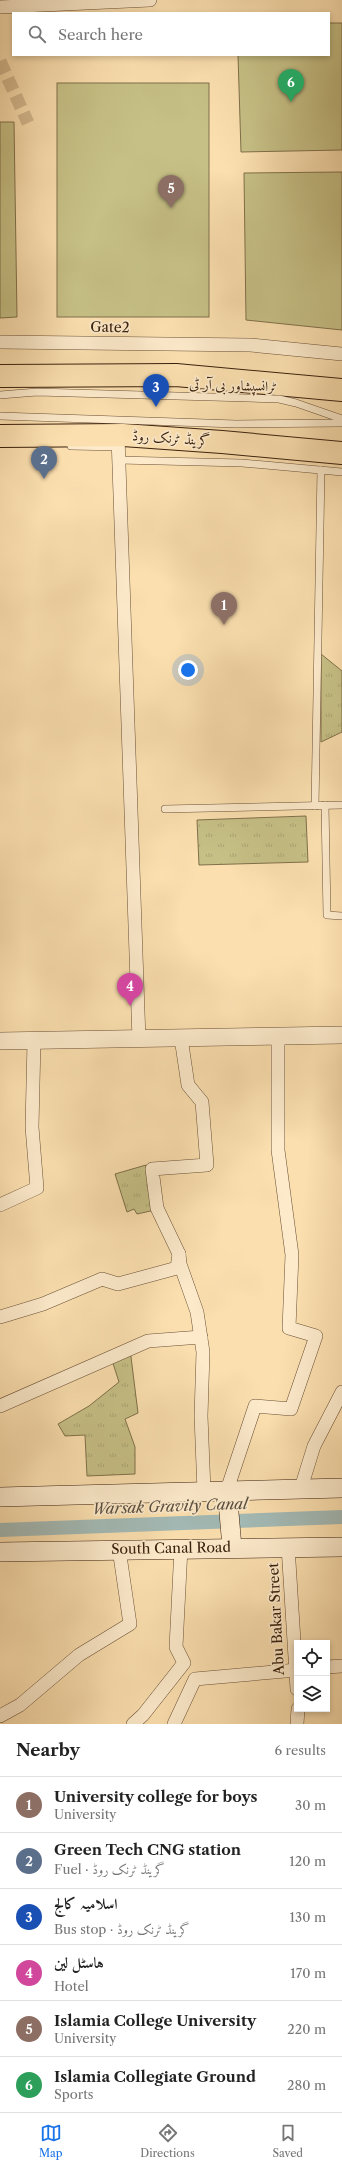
<!DOCTYPE html>
<meta charset="utf-8">
<style>
body{margin:0;font-family:"Libre Caslon Text",Amiri,serif;background:#f6f6f6;color:#222}
.controls{position:absolute;right:12px;bottom:12px;display:grid;overflow:hidden;border-radius:0px;box-shadow:0 2px 6px #0003}
.controls button{width:36px;height:36px;display:grid;place-items:center;padding:0;border:0;border-bottom:1px solid #e0e0e0;background:#fff;color:#222;font:20px sans-serif}
.you{position:absolute;left:188px;top:670px;width:14px;height:14px;margin:-10px;border:3px solid #fff;border-radius:50%;background:#1a73e8;box-shadow:0 0 0 6px #1a73e833}
.badge{display:grid;place-items:center;width:26px;height:26px;border-radius:50%;background:#1a73e8;color:#fff;font-size:13px;font-weight:700}
.pin{position:absolute;translate:-50% -33px;filter:drop-shadow(0 1px 2px #0008)}
.pin::after{content:'';position:absolute;top:21px;width:14px;height:12px;background:inherit;clip-path:polygon(0 0,100% 0,50% 100%)}
.list{margin:0;padding:0;list-style:none}
h2{display:flex;justify-content:space-between;align-items:center;height:52px;margin:0;padding:0 16px;font-size:17px}
h2 small{font-size:13px;font-weight:400;color:#767676}
.list li{display:grid;grid-template-columns:26px 1fr auto;gap:12px;align-items:center;box-sizing:border-box;height:56px;padding:0 16px;border-top:1px solid #e0e0e0}
.list b{display:block;font-size:15px;white-space:nowrap}
.list p{margin:0;font-size:13px;white-space:nowrap;color:#767676}
.list em{font-size:13px;font-style:normal;color:#767676}
.icon{flex:none;width:22px;height:22px;fill:none;stroke:currentColor;stroke-width:2;stroke-linecap:round;stroke-linejoin:round}
.map{position:relative;flex:none;width:342px;height:1724px;overflow:hidden}
.search{position:absolute;background:#fff;box-shadow:0 2px 6px #0003;left:12px;right:12px;top:12px;height:44px;display:flex;align-items:center;gap:10px;box-sizing:border-box;padding:0 14px;border-radius:0px;color:#767676;font-size:15px}
.sheet{height:388px;background:#fff}
nav{display:flex;justify-content:space-around;align-items:center;box-sizing:border-box;height:56px;border-top:1px solid #e0e0e0;background:#fff;font-size:11px;color:#767676}
nav a{display:grid;justify-items:center;gap:2px}
nav .on{color:#1a73e8}
.map>svg:first-child{display:block}
.grass{fill:url(#grass-tufts);stroke:#80704a}
.pitch{fill:#c6c086;stroke:#80704a}
.lines{fill:none;stroke-linecap:round;stroke-linejoin:round}
.canal{stroke:#a3bab6;stroke-width:14}
.minor-tunnel{stroke:#d4b98f;stroke-width:13;stroke-dasharray:13 6;stroke-linecap:butt}
.service-casing{stroke:#6a5036;stroke-width:8}
.minor-casing{stroke:#6a5036;stroke-width:14}
.tertiary-casing{stroke:#6a5036;stroke-width:18}
.secondary-casing{stroke:#3a200d;stroke-width:20}
.trunk-casing{stroke:#3a200d;stroke-width:24}
.service{stroke:#fceacb;stroke-width:7}
.minor{stroke:#fceacb;stroke-width:13}
.tertiary{stroke:#fceacb;stroke-width:17}
.secondary{stroke:#fceacb;stroke-width:19}
.trunk{stroke:#fbdfaf;stroke-width:22}
.labels{text-anchor:middle;dominant-baseline:central;stroke-width:3.5;stroke-linejoin:round;paint-order:stroke}
.street-label{font-size:14px;fill:#3a200d;stroke:#fceacb}
.water-label{font-size:15px;font-style:italic;fill:#5a4e40;stroke:#fceacb}
</style>
<div class="map">
<svg width="342" height="1724" viewBox="0 0 342 1724">
<defs>
<pattern id="grass-tufts" width="24" height="20" patternUnits="userSpaceOnUse"><rect width="24" height="20" fill="#c6c086"/><path d="M3 7l-1-3M5 7V3M7 7l1-3M15 17l-1-3M17 17v-4M19 17l1-3" fill="none" stroke="#aba572"/></pattern>
</defs>
<rect width="100%" height="100%" fill="#fbdfaf"/>
<filter id="stains"><feTurbulence type="fractalNoise" baseFrequency=".005" numOctaves="4"/><feColorMatrix values="0 0 0 0 .2 0 0 0 0 .09 0 0 0 0 .02 0 0 0 .5 -.17"/></filter>
<radialGradient id="worn" r=".72"><stop offset=".6" stop-color="#630" stop-opacity="0"/><stop offset="1" stop-color="#630" stop-opacity=".3"/></radialGradient>
<!-- grass -->
<g class="grass">
<path d="M321,654l21,17v61l-21,10z"/>
<path d="M306,816l2,46 -109,3 -2,-45z"/>
<path d="M146,1165l9,45 -18,4 -3,-5 -7,3 -12,-38z"/>
<path d="M130,1349l8,64 -13,6 10,28v27l-48,2 -2,-41 -20,1 -7,-12 31,-18 30,-24 -9,-28z"/>
</g>
<!-- pitch -->
<g class="pitch">
<path d="M329,23h13v127l-101,2 -3,-97h91z"/>
<rect x="57" y="83" width="152" height="234"/>
<path d="M0,122h14l3,195 -17,1z"/>
<path d="M342,172v158l-96,-10 -2,-147z"/>
</g>
<g class="lines">
<!-- canal -->
<path class="canal" d="M0,1530l342,-13"/>
<!-- minor-tunnel -->
<path class="minor-tunnel" d="M0,61l28,62"/>
<!-- service casing -->
<g class="service-casing">
<g id="service">
<path d="M0,395l37,-3 242,7 17,4 46,16"/>
<path d="M0,416l236,8 106,-1"/>
<path d="M71,446l48,1"/>
<path d="M119,460l123,3 100,9"/>
<path d="M325,805l2,110 15,1"/>
<path d="M315,806l6,-336"/>
<path d="M165,809l177,-4"/>
</g>
</g>
<!-- minor casing -->
<g class="minor-casing">
<g id="minor">
<path d="M0,7l150,-7"/>
<path d="M0,342l250,3 92,9"/>
<path d="M118,437l21,603"/>
<path d="M181,1038l7,47 14,17 5,63 -55,4 5,39 22,46 1,10 17,48 6,40 -2,64 3,75"/>
<path d="M0,1205l37,-17 -5,-61 2,-86"/>
<path d="M0,1317l43,-13 59,-25 16,5 59,-16 2,-14"/>
<path d="M0,1406l148,-65 53,-4"/>
<path d="M301,1488l13,-42 28,-54"/>
<path d="M227,1490l28,-84 36,3 25,-73 -27,-8 3,-73 -14,-105v-114"/>
<path d="M288,1546l9,143"/>
<path d="M327,1667l15,-1"/>
<path d="M0,1716l20,-11 59,-50 51,-31 -11,-75"/>
<path d="M133,1724l10,-9 41,-52 -8,-16 5,-99"/>
<path d="M174,1724l21,-45 102,-9"/>
<path d="M297,1724l1,-15"/>
</g>
</g>
<!-- tertiary casing -->
<g class="tertiary-casing">
<path id="tertiary" d="M0,1041l342,-6"/>
</g>
<!-- secondary casing -->
<g class="secondary-casing">
<g id="secondary">
<path d="M227,1490l5,57"/>
<path d="M0,1497l342,-9"/>
<path d="M0,1552l342,-5"/>
</g>
</g>
<!-- trunk casing -->
<g class="trunk-casing">
<g id="trunk">
<path d="M0,376l176,-1 166,15"/>
<path d="M0,436l123,-1 99,7 120,11"/>
</g>
</g>
<!-- service -->
<use href="#service" class="service"/>
<!-- minor -->
<use href="#minor" class="minor"/>
<!-- tertiary -->
<use href="#tertiary" class="tertiary"/>
<!-- secondary -->
<use href="#secondary" class="secondary"/>
<!-- trunk -->
<use href="#trunk" class="trunk"/>
</g>
<g class="labels">
<!-- street labels -->
<g class="street-label">
<text transform="translate(110 327) rotate(1)">Gate2</text>
<text transform="translate(233 385) rotate(2)">ٹرانسپشاور بی آر ٹی</text>
<text transform="translate(171 438) rotate(4)">گرینڈ ٹرنک روڈ</text>
<text transform="translate(171 1548) rotate(-1)">South Canal Road</text>
<text transform="translate(276 1619) rotate(-93)">Abu Bakar Street</text>
</g>
<!-- water labels -->
<g class="water-label">
<text transform="translate(170 1506) rotate(-2)">Warsak Gravity Canal</text>
</g>
</g>
<rect width="100%" height="100%" filter="url(#stains)"/>
<rect width="100%" height="100%" fill="url(#worn)"/>
</svg>
<div class="controls">
<button><svg class="icon" aria-label="locate" viewBox="0 0 24 24"><circle cx="12" cy="12" r="6"/><path d="M12 2v4M12 18v4M2 12h4M18 12h4"/></svg></button>
<button><svg class="icon" aria-label="layers" viewBox="0 0 24 24"><path d="M12 4l9 5-9 5-9-5zM3 14l9 5 9-5"/></svg></button>
</div>
<div class="you"></div>
<div class="pin badge" style="left:224px;top:625px;background:#8d6e63">1</div>
<div class="pin badge" style="left:44px;top:479px;background:#5c6f8a">2</div>
<div class="pin badge" style="left:156px;top:407px;background:#1a4fb4">3</div>
<div class="pin badge" style="left:130px;top:1006px;background:#d1479c">4</div>
<div class="pin badge" style="left:171px;top:208px;background:#8d6e63">5</div>
<div class="pin badge" style="left:291px;top:102px;background:#2e9e5b">6</div>
<div class="search"><svg class="icon" aria-label="search" viewBox="0 0 24 24"><circle cx="10" cy="10" r="6"/><path d="M15 15l6 6"/></svg>Search here</div>
</div>
<section class="sheet">
<h2>Nearby<small>6 results</small></h2>
<ul class="list">
<li><span class="badge" style="background:#8d6e63">1</span><div><b>University college for boys</b><p>University</p></div><em>30 m</em></li>
<li><span class="badge" style="background:#5c6f8a">2</span><div><b>Green Tech CNG station</b><p>Fuel · گرینڈ ٹرنک روڈ</p></div><em>120 m</em></li>
<li><span class="badge" style="background:#1a4fb4">3</span><div><b>اسلامیہ کالج</b><p>Bus stop · گرینڈ ٹرنک روڈ</p></div><em>130 m</em></li>
<li><span class="badge" style="background:#d1479c">4</span><div><b>ہاسٹل لین</b><p>Hotel</p></div><em>170 m</em></li>
<li><span class="badge" style="background:#8d6e63">5</span><div><b>Islamia College University</b><p>University</p></div><em>220 m</em></li>
<li><span class="badge" style="background:#2e9e5b">6</span><div><b>Islamia Collegiate Ground</b><p>Sports</p></div><em>280 m</em></li>
</ul>
</section>
<nav>
<a class="on"><svg class="icon" aria-label="map" viewBox="0 0 24 24"><path d="M3 6l6-2 6 2 6-2v14l-6 2-6-2-6 2zM9 4v14M15 6v14"/></svg>Map</a>
<a><svg class="icon" aria-label="directions" viewBox="0 0 24 24"><path d="M12 3l9 9-9 9-9-9zM9 14v-3h6M13 9l2 2-2 2"/></svg>Directions</a>
<a><svg class="icon" aria-label="saved" viewBox="0 0 24 24"><path d="M7 4h10v16l-5-4-5 4z"/></svg>Saved</a>
</nav>
